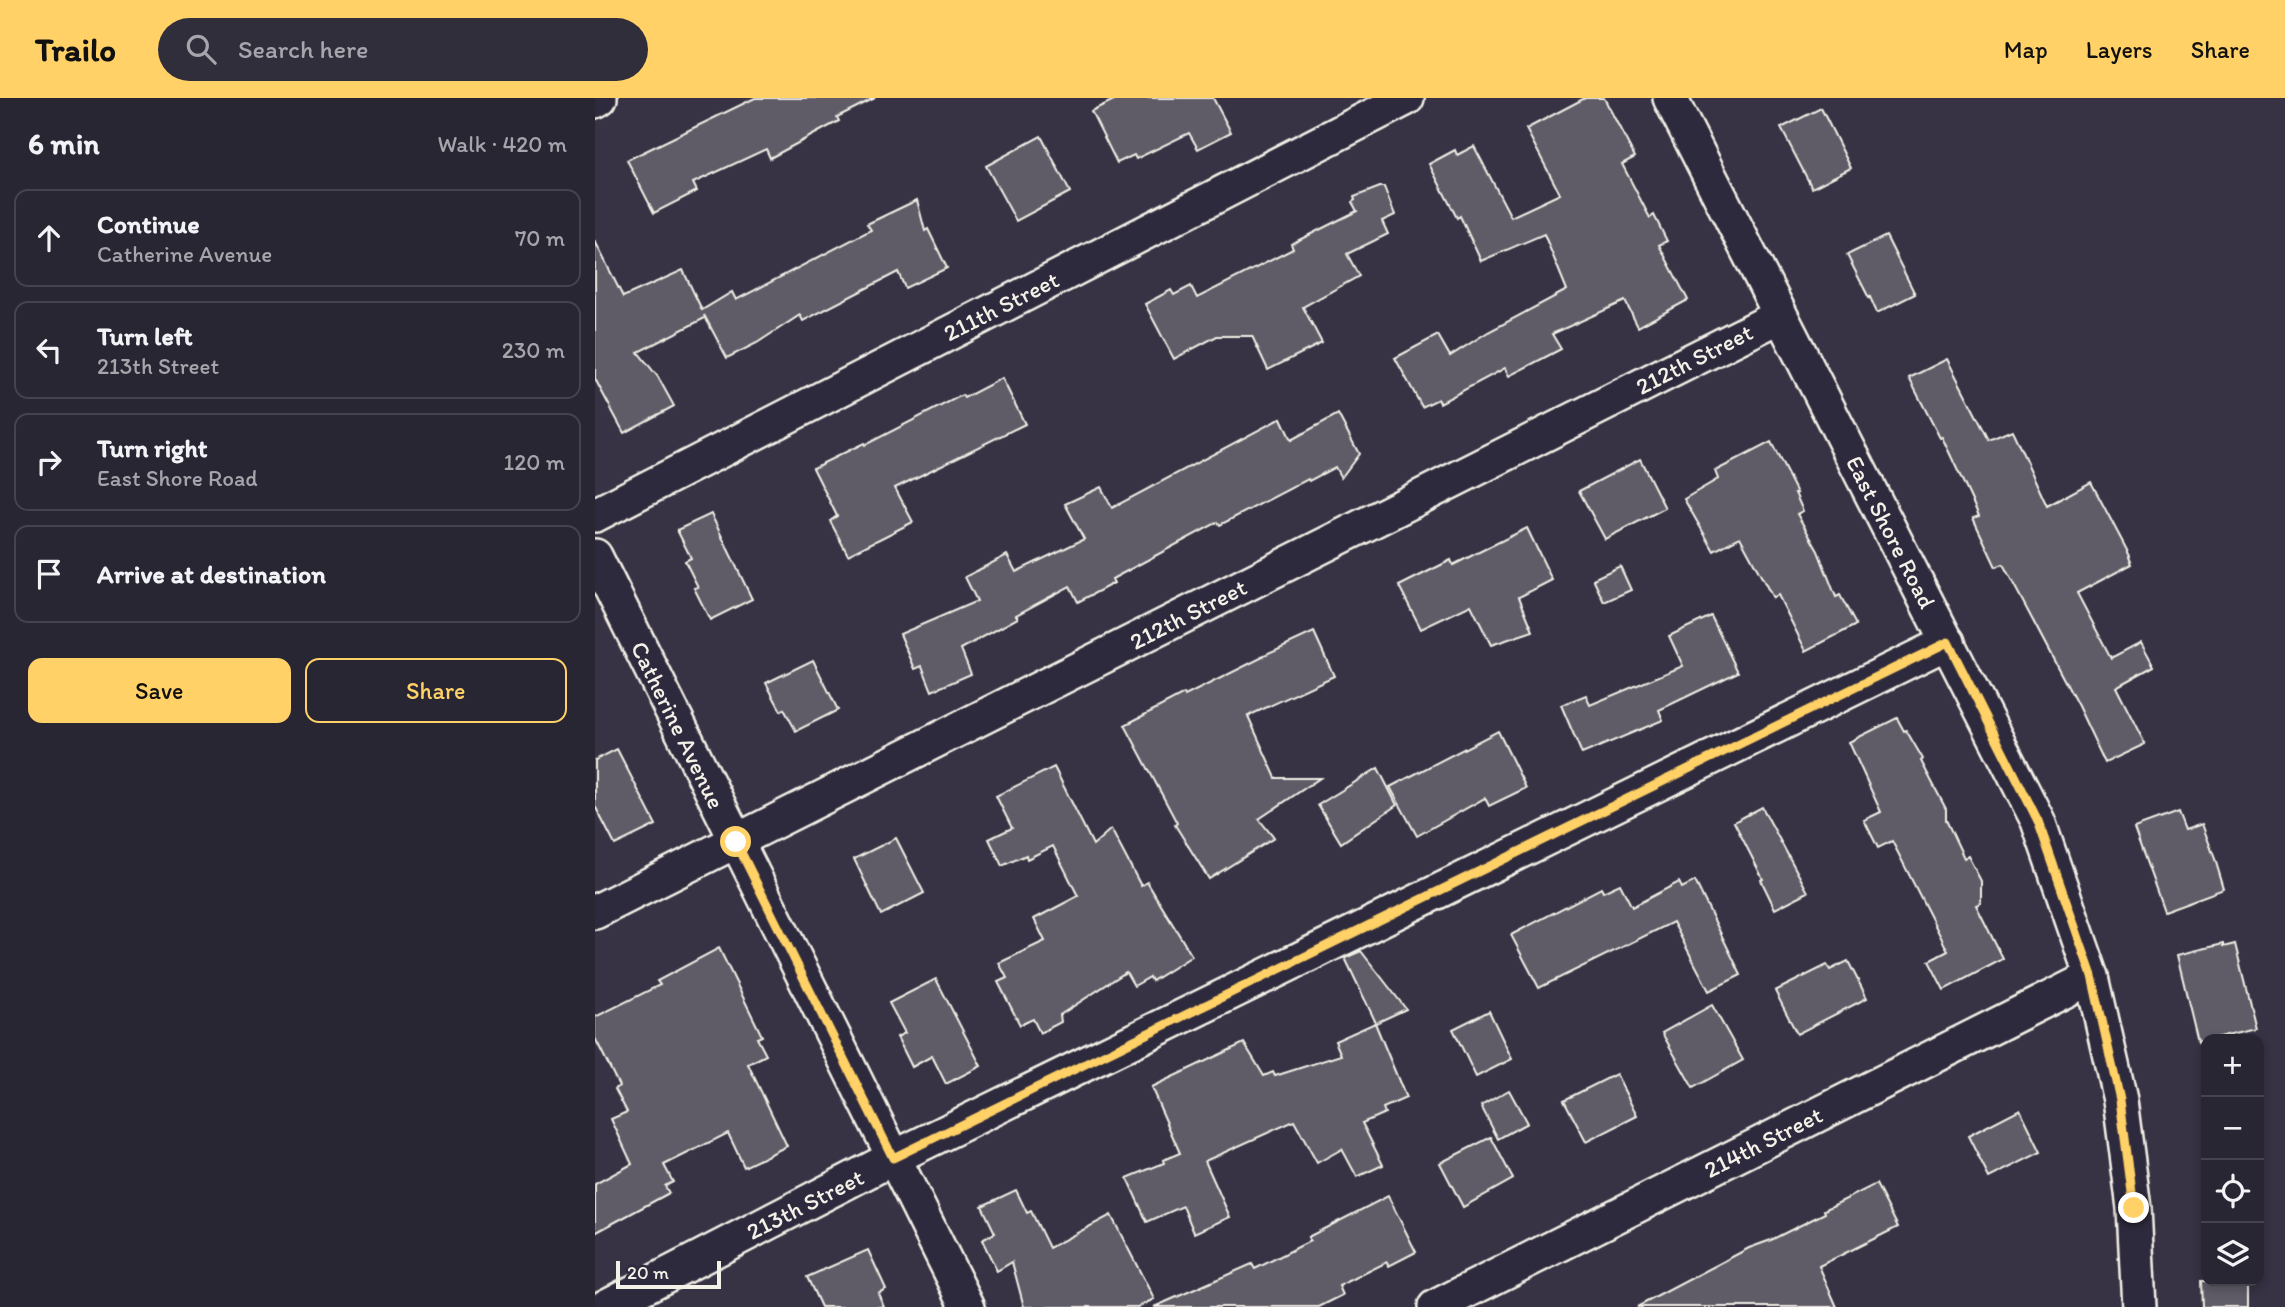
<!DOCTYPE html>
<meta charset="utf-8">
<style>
body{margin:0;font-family:Itim,sans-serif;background:#312e3b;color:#f1f3f6}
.controls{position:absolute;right:21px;bottom:21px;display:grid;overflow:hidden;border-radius:14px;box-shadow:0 4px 10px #0003}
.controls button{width:63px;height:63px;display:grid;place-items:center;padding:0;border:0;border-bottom:2px solid #45434e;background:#292633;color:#f1f3f6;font:35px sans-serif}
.scale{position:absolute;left:21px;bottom:18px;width:105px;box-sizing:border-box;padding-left:7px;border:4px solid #f4f1e8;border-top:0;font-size:19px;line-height:24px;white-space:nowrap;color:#f4f1e8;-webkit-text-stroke:5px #2f2a3d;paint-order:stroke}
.stop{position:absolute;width:21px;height:21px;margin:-16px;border:5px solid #ffd166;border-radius:50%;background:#fff}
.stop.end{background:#ffd166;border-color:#fff;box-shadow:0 2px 7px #0008}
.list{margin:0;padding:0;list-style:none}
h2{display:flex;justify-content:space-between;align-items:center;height:91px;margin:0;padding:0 28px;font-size:30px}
h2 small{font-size:23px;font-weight:400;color:#a5a5ac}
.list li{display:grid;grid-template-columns:46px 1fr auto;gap:21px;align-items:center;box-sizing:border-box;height:98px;margin:0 14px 14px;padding:0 14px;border:2px solid #45434e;border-radius:14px}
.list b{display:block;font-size:26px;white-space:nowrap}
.list p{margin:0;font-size:23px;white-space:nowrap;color:#a5a5ac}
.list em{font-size:23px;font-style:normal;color:#a5a5ac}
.actions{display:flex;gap:14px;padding:21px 28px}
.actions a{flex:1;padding:16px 0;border:2px solid #ffd166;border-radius:14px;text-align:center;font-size:24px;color:#ffd166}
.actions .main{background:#ffd166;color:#111}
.icon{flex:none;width:38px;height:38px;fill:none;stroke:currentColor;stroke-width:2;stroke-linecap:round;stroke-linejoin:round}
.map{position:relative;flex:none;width:1690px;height:1209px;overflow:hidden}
header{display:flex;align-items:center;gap:42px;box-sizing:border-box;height:98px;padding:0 35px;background:#ffd166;color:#111}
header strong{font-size:33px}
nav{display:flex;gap:38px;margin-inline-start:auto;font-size:24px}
.search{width:490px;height:63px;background:#312e3b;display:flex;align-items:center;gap:18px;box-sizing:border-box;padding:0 24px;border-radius:38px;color:#a5a5ac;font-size:26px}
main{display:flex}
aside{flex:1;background:#292633}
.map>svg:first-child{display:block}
.building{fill:#5f5c67;stroke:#f4f1e8;stroke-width:2}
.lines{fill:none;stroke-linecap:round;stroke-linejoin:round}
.minor-casing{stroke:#f4f1e8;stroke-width:38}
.minor{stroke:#2f2a3d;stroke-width:33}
.route{stroke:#ffd166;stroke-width:9}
.labels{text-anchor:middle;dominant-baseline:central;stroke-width:5;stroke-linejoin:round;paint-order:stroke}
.street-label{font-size:24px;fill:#f4f1e8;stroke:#2f2a3d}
</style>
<header>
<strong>Trailo</strong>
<div class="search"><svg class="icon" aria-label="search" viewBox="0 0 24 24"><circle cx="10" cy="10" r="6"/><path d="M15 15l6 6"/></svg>Search here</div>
<nav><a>Map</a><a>Layers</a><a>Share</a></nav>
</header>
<main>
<aside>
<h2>6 min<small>Walk · 420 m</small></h2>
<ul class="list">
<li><svg class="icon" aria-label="ahead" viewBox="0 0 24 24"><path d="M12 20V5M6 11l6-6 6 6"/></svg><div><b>Continue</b><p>Catherine Avenue</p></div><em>70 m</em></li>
<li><svg class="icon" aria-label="left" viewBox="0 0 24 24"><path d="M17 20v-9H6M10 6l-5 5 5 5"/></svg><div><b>Turn left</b><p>213th Street</p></div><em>230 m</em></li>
<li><svg class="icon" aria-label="right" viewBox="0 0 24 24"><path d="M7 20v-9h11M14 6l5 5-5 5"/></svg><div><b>Turn right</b><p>East Shore Road</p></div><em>120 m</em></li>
<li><svg class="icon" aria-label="arrive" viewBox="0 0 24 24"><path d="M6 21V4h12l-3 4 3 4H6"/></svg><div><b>Arrive at destination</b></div></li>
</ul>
<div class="actions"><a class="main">Save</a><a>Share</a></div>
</aside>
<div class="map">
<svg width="1690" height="1209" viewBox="0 0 1690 1209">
<rect width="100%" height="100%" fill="#373244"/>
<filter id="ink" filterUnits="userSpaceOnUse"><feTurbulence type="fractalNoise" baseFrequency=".0143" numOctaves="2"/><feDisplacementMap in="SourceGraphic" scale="14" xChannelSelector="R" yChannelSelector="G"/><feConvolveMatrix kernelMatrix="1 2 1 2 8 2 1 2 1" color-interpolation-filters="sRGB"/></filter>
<g filter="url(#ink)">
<!-- building -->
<g class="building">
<path d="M160,0h120l-38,19 2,4 -69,37 -4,-9 -73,34 4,8 -43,22 -27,-53z"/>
<path d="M523,0h95l18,34 -33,17 -9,-16 -53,26 -2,-4 -17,8 -26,-52z"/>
<path d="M990,0h19l31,59 -13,7 28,54 4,-3 13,26 -8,4 29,55 -50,27 -13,-26 -73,33 9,15 -52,27 -4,-8 -65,35 -2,-4 -16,8 -27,-49 43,-23 12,21 38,-24 79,-42 -23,-56 -63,27 -21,-45 -3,2 -28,-54 26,-14 2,5 17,-9 37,71 49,-23 -34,-65z"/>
<path d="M1226,10l30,60 -39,20 -31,-60z"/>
<path d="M446,38l29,56 -54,29 -30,-55z"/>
<path d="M785,89h4l11,28 -13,6 6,13 -41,20 12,22 -56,31 19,36 -54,27 -16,-34h-35l-43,23 -29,-55 26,-14 3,5 17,-9 6,12 96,-49 -2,-5 66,-33 -5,-9 3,-2 -1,-3z"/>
<path d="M322,102l8,31 3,-2 19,39 -42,20 -7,-16 -95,49 -3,-6 -43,28 -30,15 -23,-43 1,3 -67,34 20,25 16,29 -50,27 -29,-54v-138l28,56 60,-27 19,40 30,-18 4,8 135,-70 -4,-6z"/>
<path d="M1291,138l29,58 -38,19 -7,-16 -1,1 -22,-43z"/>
<path d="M1352,261l42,81 23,-10 35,76 44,-24 39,74 -1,1 3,7 -55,29 34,65 30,-16 13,24 -38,21 29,57 -40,19 -27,-57 -75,-142 -7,3 -23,-49 6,-2 -37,-79 -2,1 -31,-60z"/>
<path d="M407,280l23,46 -130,64 18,34 -65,33 -18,-34 7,-5 -24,-48 51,-25 1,2 97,-50 2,3z"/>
<path d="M743,316l21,40 -18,24 -6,-11 -26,14 -1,-2 -88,46 -2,-3 -106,57 2,4 -36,19 -8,-16 -54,29 2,3 -57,31 10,25 -39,17 -10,-25 -7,3 -15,-35 77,-33 -12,-24 42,-22 9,17 68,-33 -19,-35 36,-17 11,21 169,-90 10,22z"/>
<path d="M1176,344l26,51h-2l8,18 -6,3 21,37 18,46 4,-2 16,30 -50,26 -28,-56 -5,3 -33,-61 -26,14 -30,-52 34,-20 -3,-8z"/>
<path d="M1045,361l25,49 -60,31 -26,-48z"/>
<path d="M116,416l41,85 -42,21 -16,-32 4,-1 -13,-26 6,-3 -14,-28z"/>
<path d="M932,430l25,52 -33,17 14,34 -42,14 -20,-40 -50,24 -22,-43 52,-26 2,5z"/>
<path d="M1025,468l11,24 -27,12 -11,-23z"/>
<path d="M1116,518l27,56 -79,38 4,10 -81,34 -21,-49 25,-10 4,10 93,-39 -14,-30z"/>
<path d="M719,534l20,44 -86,40 28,62h44l-61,41 15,19 -65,41 -34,-54 2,-2 -52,-98 59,-31 1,2 78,-39 -1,-1z"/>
<path d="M218,562l25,50 -42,21 -12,-22 -3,2 -15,-28z"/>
<path d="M1302,620l7,13 2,-1 17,29 -2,2 25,48v11l18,38 4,-2 13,25v22l-5,2 27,54 -59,31 -15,-29 19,-10 -56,-110 -14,7 -14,-28 17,-8 -32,-70z"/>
<path d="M903,633l28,57 -37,18 -4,-8 -68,38 -27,-49z"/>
<path d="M22,651l39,76 -41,20 -20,-39v-46z"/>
<path d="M459,669l39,78 18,-16 30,57 6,-4 45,74 -40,25 -2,-4 -16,9 -8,-14 -66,43 1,7 -21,11 -7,-14 -13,6 -22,-43 9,-4 -8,-15 46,-22 -11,-22 44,-23 -25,-50 -26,13 -1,-4 -24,11 -13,-27 23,-11 -16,-32z"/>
<path d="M783,670l19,37 -56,38 -23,-38z"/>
<path d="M1167,709l46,85 -33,17 -14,-29 2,-1 -29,-57z"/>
<path d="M1583,714l7,18 17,-6 13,35 9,30 -60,22 -30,-83z"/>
<path d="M301,740l28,55 -43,22 -27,-56z"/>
<path d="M1100,783l46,94 -32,16 -36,-69 -134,66 -28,-53 90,-47 2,4 17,-8 12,23 47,-25 3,6z"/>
<path d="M1628,846v3l12,-3 21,84 -58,14 -21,-87z"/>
<path d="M124,850l43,88 -5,2 9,17 -18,9 39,82 -43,21 -16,-34 -64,32 9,17 -8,4 4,7 -74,40v-49l37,-20 -21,-45 16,-7 -12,-23 4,-3 -24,-48v-21l65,-32 -3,-4z"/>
<path d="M766,853l45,58 -30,14 -31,-65z"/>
<path d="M1253,863l19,37 -70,36 -22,-43 52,-26 3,5z"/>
<path d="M341,881l45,87 -35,18 -14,-28 -20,11 -15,-30 8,-4 -16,-30z"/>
<path d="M1117,907l31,55 -50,28 -31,-55z"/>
<path d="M894,913l23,48 -36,18 -23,-48z"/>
<path d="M780,925l31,75 -23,10 2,5 -23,10 21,42 -26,12 -15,-28 -25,14 -23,-42 -89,40 25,56 -36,16 -11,-27 -36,16 -20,-44 37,-15 -1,-3 17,-7 -29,-66 93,-44 20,33 9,-4 2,4 66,-21 -6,-14z"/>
<path d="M1021,976l21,42 -51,26 -22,-42z"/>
<path d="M914,992l18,33 -29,16 -17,-33z"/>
<path d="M1425,1011l21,43 -52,26 -21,-42z"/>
<path d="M896,1039l22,42 -50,28 -23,-44z"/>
<path d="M1281,1086l22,43 -79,39 18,41h-200l112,-59 22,-8 54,-27 -1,-3z"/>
<path d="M421,1092l11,23 4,-2 18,37 62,-33 43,84 -16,8h-114l-12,-45 -15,9 -15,-31 13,-7 -13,-27z"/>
<path d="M793,1098l28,56 -27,14 -2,-4 -48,24 4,9 -24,12h-165l98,-43 3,5 55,-28 -2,-4z"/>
<path d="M273,1152l18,39 -8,4 6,14h-63l-14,-30z"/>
<path d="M1606,1183h47v26h-46z"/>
</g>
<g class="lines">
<!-- minor casing -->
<g class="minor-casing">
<g id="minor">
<path d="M1075,0l368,723 54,156 28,123 14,108 5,99"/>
<path d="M0,3l5,-3"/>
<path d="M0,417l812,-417"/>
<path d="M0,458l373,751"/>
<path d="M0,814l1185,-596"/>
<path d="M10,1209l288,-149 1055,-516"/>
<path d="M840,1209l657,-330"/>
</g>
</g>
<!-- minor -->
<use href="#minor" class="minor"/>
</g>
</g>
<g class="lines" filter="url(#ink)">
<!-- route -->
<path class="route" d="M141,744l157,316 1055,-516 90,179 54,155 28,124 14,108"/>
</g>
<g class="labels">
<!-- street labels -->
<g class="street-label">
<text transform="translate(406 208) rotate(-27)">211th Street</text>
<text transform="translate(1099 261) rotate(-27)">212th Street</text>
<text transform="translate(1296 434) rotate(63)">East Shore Road</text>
<text transform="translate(593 516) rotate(-27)">212th Street</text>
<text transform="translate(83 627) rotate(64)">Catherine Avenue</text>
<text transform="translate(1168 1044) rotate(-27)">214th Street</text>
<text transform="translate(210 1106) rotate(-27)">213th Street</text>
</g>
</g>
</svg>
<div class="controls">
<button>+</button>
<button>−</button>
<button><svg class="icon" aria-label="locate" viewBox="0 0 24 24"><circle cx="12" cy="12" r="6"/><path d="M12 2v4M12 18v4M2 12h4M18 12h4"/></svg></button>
<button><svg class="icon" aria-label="layers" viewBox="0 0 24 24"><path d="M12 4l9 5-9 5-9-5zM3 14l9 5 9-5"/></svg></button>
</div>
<div class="scale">20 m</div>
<div class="stop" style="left:141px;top:744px"></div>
<div class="stop end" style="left:1539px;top:1110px"></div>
</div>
</main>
